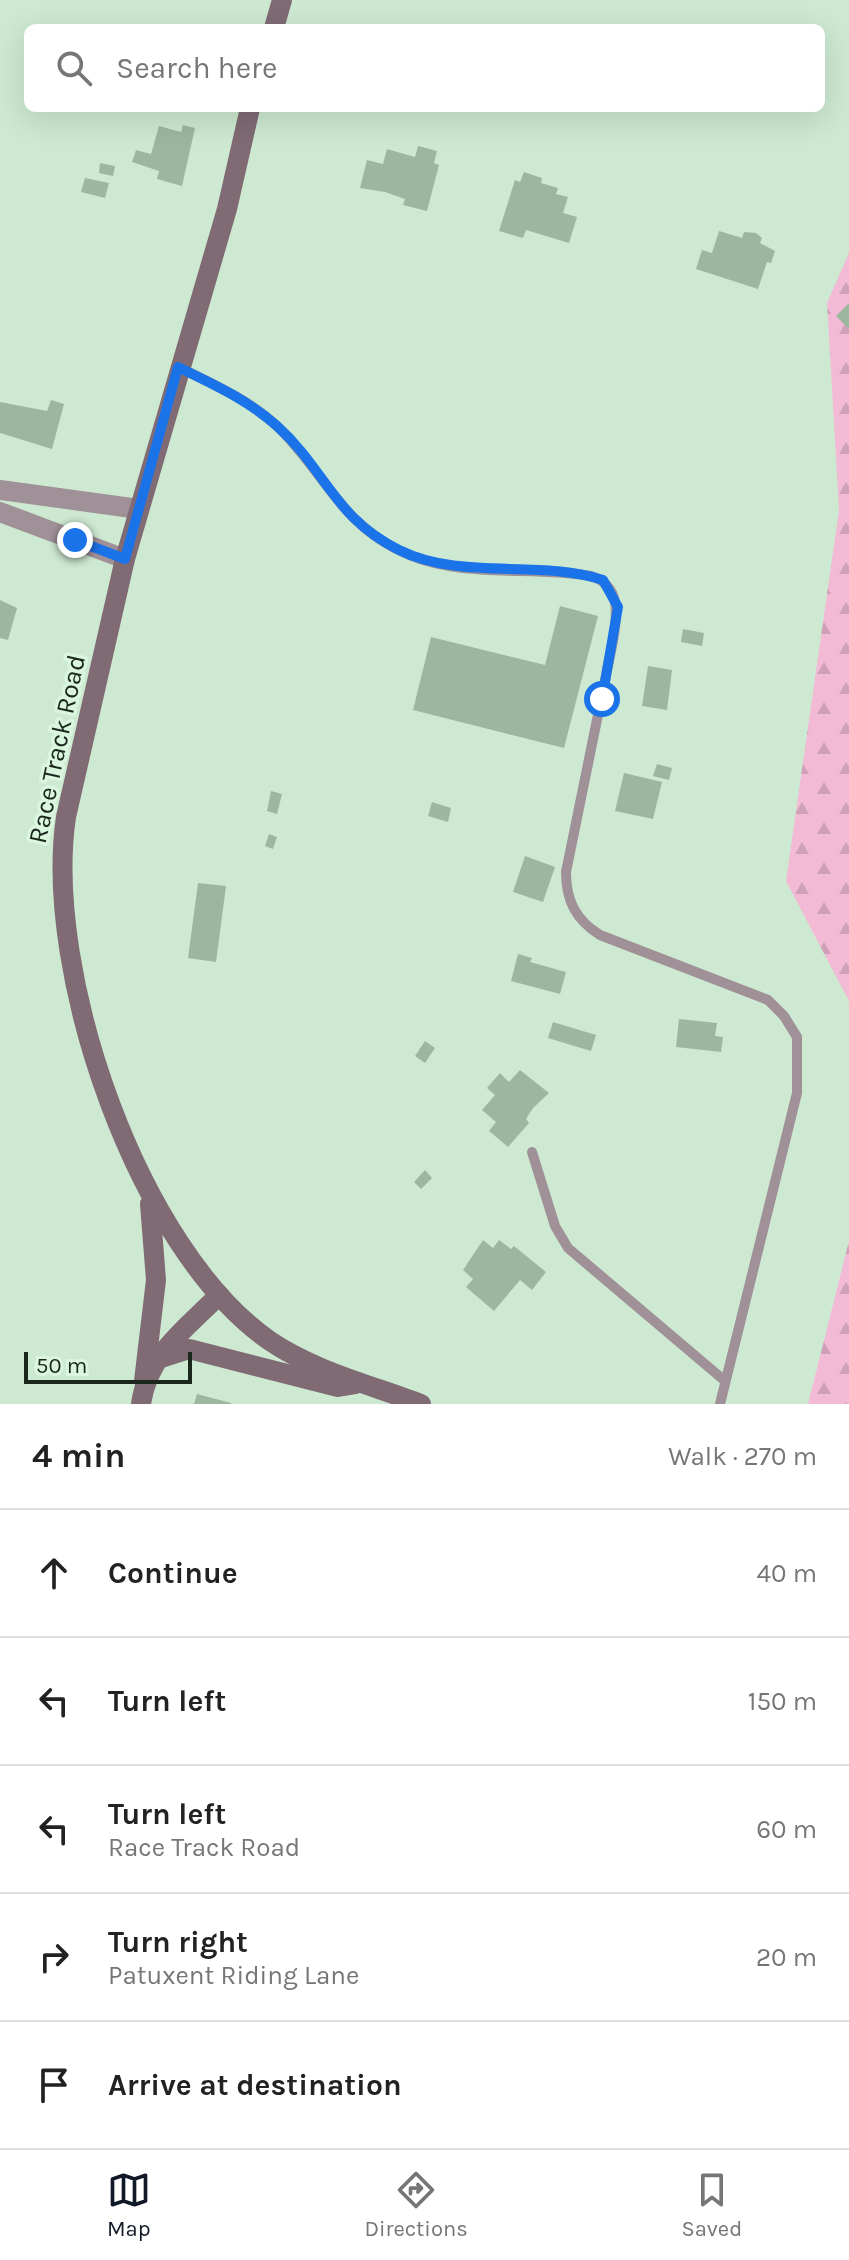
<!DOCTYPE html>
<meta charset="utf-8">
<style>
body{margin:0;font-family:Karla,sans-serif;background:#f2f2f2;color:#222}
.scale{position:absolute;left:24px;bottom:20px;width:168px;box-sizing:border-box;padding-left:8px;border:4px solid #1b261d;border-top:0;font-size:22px;line-height:28px;white-space:nowrap;color:#1b261d;-webkit-text-stroke:6px #daf6de;paint-order:stroke}
.stop{position:absolute;width:24px;height:24px;margin:-18px;border:6px solid #1a73e8;border-radius:50%;background:#fff}
.stop.end{background:#1a73e8;border-color:#fff;box-shadow:0 2px 8px #0008}
.list{margin:0;padding:0;list-style:none}
h2{display:flex;justify-content:space-between;align-items:center;height:104px;margin:0;padding:0 32px;font-size:34px}
h2 small{font-size:26px;font-weight:400;color:#767676}
.list li{display:grid;grid-template-columns:52px 1fr auto;gap:24px;align-items:center;box-sizing:border-box;height:128px;padding:0 32px;border-top:2px solid #e0e0e0}
.list b{display:block;font-size:30px;white-space:nowrap}
.list p{margin:0;font-size:26px;white-space:nowrap;color:#767676}
.list em{font-size:26px;font-style:normal;color:#767676}
.icon{flex:none;width:44px;height:44px;fill:none;stroke:currentColor;stroke-width:2;stroke-linecap:round;stroke-linejoin:round}
.map{position:relative;flex:none;width:849px;height:1404px;overflow:hidden}
.search{position:absolute;background:#fff;box-shadow:0 8px 32px #0002;left:24px;right:24px;top:24px;height:88px;display:flex;align-items:center;gap:20px;box-sizing:border-box;padding:0 28px;border-radius:12px;color:#767676;font-size:30px}
.sheet{height:744px;background:#fff}
nav{display:flex;justify-content:space-around;align-items:center;box-sizing:border-box;height:112px;border-top:2px solid #e0e0e0;background:#fff;font-size:22px;color:#767676}
nav a{display:grid;justify-items:center;gap:4px}
nav .on{color:#111827}
.map>svg:first-child{display:block}
.forest{fill:url(#forest-firs)}
.building{fill:#9cb7a0}
.lines{fill:none;stroke-linecap:round;stroke-linejoin:round}
.lane{stroke:#a09198;stroke-width:10}
.street{stroke:#a09198;stroke-width:20}
.secondary{stroke:#806b75;stroke-width:20}
.route{stroke:#1a73e8;stroke-width:10}
.labels{text-anchor:middle;dominant-baseline:central;stroke-width:7;stroke-linejoin:round;paint-order:stroke}
.street-label{font-size:26px;fill:#1b261d;stroke:#daf6de}
</style>
<div class="map">
<svg width="849" height="1404" viewBox="0 0 849 1404">
<defs>
<pattern id="forest-firs" width="22" height="20" patternUnits="userSpaceOnUse" patternTransform="scale(2)"><rect width="22" height="20" fill="#f2bad4"/><path d="M5 1l3.5 6h-7zM16 11l3.5 6h-7z" fill="#cfa0b6"/></pattern>
</defs>
<rect width="100%" height="100%" fill="#cde9d1"/>
<!-- forest -->
<g class="forest">
<path d="M849,253v748l-63,-120 53,-371 -12,-207z"/>
<path d="M849,1241v163h-41z"/>
</g>
<!-- building -->
<g class="building">
<path d="M183,125l12,3 -13,58 -25,-7 2,-8 -27,-9 4,-12 15,4 8,-28 22,6z"/>
<path d="M418,146l19,5 -3,12 5,2 -12,46 -24,-6 2,-6 -20,-7 -25,-4 7,-28 16,4 4,-15 28,8z"/>
<path d="M100,163l15,3 -2,10 -14,-3z"/>
<path d="M524,172l18,6 -1,5 17,5 -2,6 12,3 -5,16 14,4 -8,26 -43,-13 -3,8 -24,-7 16,-51 5,2z"/>
<path d="M85,178l24,5 -4,15 -24,-6z"/>
<path d="M719,231l23,7 2,-6 12,1 6,5 -2,5 15,8 -4,12 -4,-1 -9,27 -62,-20 6,-19 10,3z"/>
<path d="M849,303v26l-13,-13z"/>
<path d="M51,400l13,4 -12,45 -52,-16v-31l47,9z"/>
<path d="M0,600l17,8 -9,32 -8,-2z"/>
<path d="M560,606l38,10 -34,132 -151,-38 18,-73 114,28z"/>
<path d="M683,629l21,4 -2,13 -21,-4z"/>
<path d="M648,666l24,4 -5,40 -25,-4z"/>
<path d="M657,764l15,4 -3,12 -16,-4z"/>
<path d="M624,773l38,9 -9,37 -38,-8z"/>
<path d="M271,791l11,3 -5,20 -10,-3z"/>
<path d="M432,802l19,6 -3,14 -20,-6z"/>
<path d="M269,834l8,3 -4,12 -8,-3z"/>
<path d="M525,856l30,11 -12,35 -30,-10z"/>
<path d="M198,883l28,3 -10,76 -28,-4z"/>
<path d="M518,954l14,4 -2,4 36,10 -6,22 -49,-13z"/>
<path d="M679,1019l38,4 -2,13 8,1 -2,15 -45,-5z"/>
<path d="M553,1022l43,13 -5,16 -43,-13z"/>
<path d="M425,1041l10,7 -10,15 -10,-7z"/>
<path d="M520,1070l29,23 -16,15 -7,11 3,4 -21,24 -19,-16 7,-9 -14,-12 13,-15 -8,-7 13,-15 9,9z"/>
<path d="M425,1170l7,8 -11,11 -7,-7z"/>
<path d="M483,1240l10,8 6,-8 12,9 3,-3 32,26 -14,18 -12,-10 -26,31 -28,-24 7,-8 -10,-9z"/>
<path d="M197,1394l34,9v1h-37z"/>
</g>
<g class="lines">
<!-- lane -->
<g class="lane">
<path d="M180,368c35,17 71,33 99,60 48,48 62,98 130,127 55,23 123,11 182,21 31,10 26,39 22,65l-47,231c0,29 10,48 34,63l168,65 16,16 13,21v56l-77,311"/>
<path d="M532,1152l23,74 13,22 157,133"/>
</g>
<!-- street -->
<g class="street">
<path d="M0,490l139,19"/>
<path d="M0,512l125,47"/>
</g>
<!-- secondary -->
<g class="secondary">
<path d="M274,28l8,-28"/>
<path d="M250,108l-23,101 -102,350 -59,258c-23,155 72,433 204,524 44,30 101,44 151,63"/>
<path d="M155,1360l34,-11 149,38 18,-3"/>
<path d="M144,1381l12,-101 -6,-76"/>
<path d="M141,1404c7,-50 45,-75 78,-109"/>
</g>
</g>
<g class="lines">
<!-- route -->
<path class="route" d="M75,540l50,19 53,-192c35,17 70,33 99,59 49,44 57,92 122,124 63,31 139,9 204,30l15,27 -16,92"/>
</g>
<g class="labels">
<!-- street labels -->
<g class="street-label">
<text transform="translate(57 749) rotate(-78)">Race Track Road</text>
</g>
</g>
</svg>
<div class="scale">50 m</div>
<div class="stop" style="left:602px;top:699px"></div>
<div class="stop end" style="left:75px;top:540px"></div>
<div class="search"><svg class="icon" aria-label="search" viewBox="0 0 24 24"><circle cx="10" cy="10" r="6"/><path d="M15 15l6 6"/></svg>Search here</div>
</div>
<section class="sheet">
<h2>4 min<small>Walk · 270 m</small></h2>
<ul class="list">
<li><svg class="icon" aria-label="ahead" viewBox="0 0 24 24"><path d="M12 20V5M6 11l6-6 6 6"/></svg><div><b>Continue</b></div><em>40 m</em></li>
<li><svg class="icon" aria-label="left" viewBox="0 0 24 24"><path d="M17 20v-9H6M10 6l-5 5 5 5"/></svg><div><b>Turn left</b></div><em>150 m</em></li>
<li><svg class="icon" aria-label="left" viewBox="0 0 24 24"><path d="M17 20v-9H6M10 6l-5 5 5 5"/></svg><div><b>Turn left</b><p>Race Track Road</p></div><em>60 m</em></li>
<li><svg class="icon" aria-label="right" viewBox="0 0 24 24"><path d="M7 20v-9h11M14 6l5 5-5 5"/></svg><div><b>Turn right</b><p>Patuxent Riding Lane</p></div><em>20 m</em></li>
<li><svg class="icon" aria-label="arrive" viewBox="0 0 24 24"><path d="M6 21V4h12l-3 4 3 4H6"/></svg><div><b>Arrive at destination</b></div></li>
</ul>
</section>
<nav>
<a class="on"><svg class="icon" aria-label="map" viewBox="0 0 24 24"><path d="M3 6l6-2 6 2 6-2v14l-6 2-6-2-6 2zM9 4v14M15 6v14"/></svg>Map</a>
<a><svg class="icon" aria-label="directions" viewBox="0 0 24 24"><path d="M12 3l9 9-9 9-9-9zM9 14v-3h6M13 9l2 2-2 2"/></svg>Directions</a>
<a><svg class="icon" aria-label="saved" viewBox="0 0 24 24"><path d="M7 4h10v16l-5-4-5 4z"/></svg>Saved</a>
</nav>
